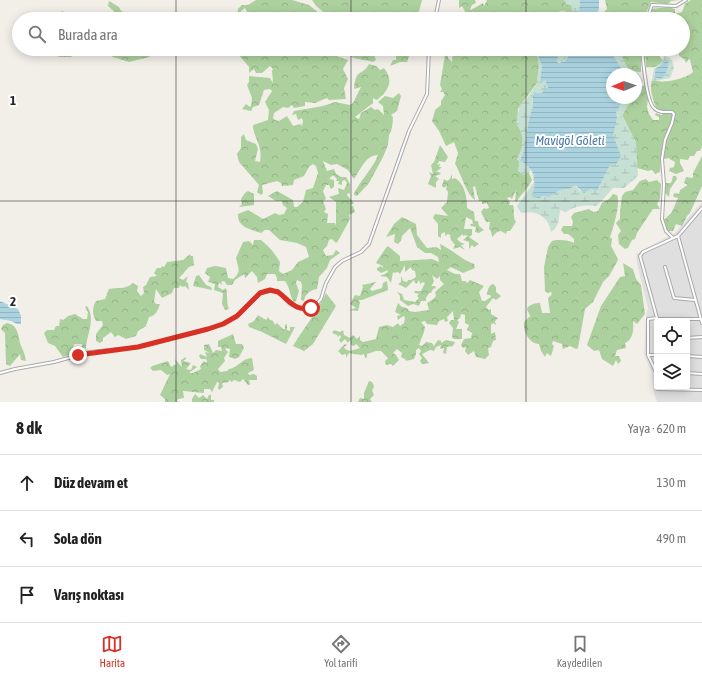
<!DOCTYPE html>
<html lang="tr">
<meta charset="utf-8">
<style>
body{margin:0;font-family:"Asap Condensed",sans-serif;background:#f6f6f6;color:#222}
.controls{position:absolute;right:12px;bottom:12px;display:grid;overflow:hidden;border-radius:4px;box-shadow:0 2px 10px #0003}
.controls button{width:36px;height:36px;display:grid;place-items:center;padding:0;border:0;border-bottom:1px solid #e0e0e0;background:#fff;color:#222;font:20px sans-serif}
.compass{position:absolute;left:606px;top:68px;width:36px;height:36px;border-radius:50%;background:#fff;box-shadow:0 2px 10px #0003;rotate:268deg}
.stop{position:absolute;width:12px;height:12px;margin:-9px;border:3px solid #d93025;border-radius:50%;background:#fff}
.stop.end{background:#d93025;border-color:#fff;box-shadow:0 1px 4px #0008}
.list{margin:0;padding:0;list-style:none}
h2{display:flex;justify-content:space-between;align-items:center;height:52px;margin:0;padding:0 16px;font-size:17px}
h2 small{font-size:13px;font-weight:400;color:#767676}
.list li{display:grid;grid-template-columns:26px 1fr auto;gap:12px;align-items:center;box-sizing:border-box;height:56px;padding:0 16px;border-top:1px solid #e0e0e0}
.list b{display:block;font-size:15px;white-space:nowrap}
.list em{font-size:13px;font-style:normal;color:#767676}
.icon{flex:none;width:22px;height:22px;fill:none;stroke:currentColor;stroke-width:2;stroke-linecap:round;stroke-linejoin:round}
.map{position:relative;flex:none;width:702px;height:402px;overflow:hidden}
.search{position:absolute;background:#fff;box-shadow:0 2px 10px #0003;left:12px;right:12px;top:12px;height:44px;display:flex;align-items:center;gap:10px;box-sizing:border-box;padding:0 14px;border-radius:22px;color:#767676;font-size:15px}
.sheet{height:220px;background:#fff}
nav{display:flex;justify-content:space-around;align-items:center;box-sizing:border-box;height:56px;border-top:1px solid #e0e0e0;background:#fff;font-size:11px;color:#767676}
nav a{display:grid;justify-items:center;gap:2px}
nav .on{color:#d93025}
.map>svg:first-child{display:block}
.residential{fill:#e0dfdf;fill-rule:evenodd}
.forest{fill:url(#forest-crowns);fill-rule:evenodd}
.wetland{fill:url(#wetland-marsh);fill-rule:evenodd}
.water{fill:url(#water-rules)}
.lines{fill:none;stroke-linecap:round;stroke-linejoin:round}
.street-casing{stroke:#a9a9a9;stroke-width:4}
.street{stroke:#fff;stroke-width:2}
.route{stroke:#d93025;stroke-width:5}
.grid{fill:none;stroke:#222;stroke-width:1;stroke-opacity:0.55}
.labels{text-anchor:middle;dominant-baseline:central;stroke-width:4;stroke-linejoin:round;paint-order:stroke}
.water-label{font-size:13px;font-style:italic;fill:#4a7aab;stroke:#fff}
.grid-label{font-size:13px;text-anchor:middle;font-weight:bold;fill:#222;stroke:#fff;stroke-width:4;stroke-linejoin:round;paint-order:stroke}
</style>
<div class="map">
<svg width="702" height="402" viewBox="0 0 702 402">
<defs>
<pattern id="forest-crowns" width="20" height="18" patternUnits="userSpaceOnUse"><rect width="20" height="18" fill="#add19e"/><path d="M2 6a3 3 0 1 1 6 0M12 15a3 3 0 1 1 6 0" fill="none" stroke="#95b388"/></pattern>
<pattern id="wetland-marsh" width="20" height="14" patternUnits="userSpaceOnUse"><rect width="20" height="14" fill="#c6e0d4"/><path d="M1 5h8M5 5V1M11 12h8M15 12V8" fill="none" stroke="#aac0b6"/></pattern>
<pattern id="water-rules" width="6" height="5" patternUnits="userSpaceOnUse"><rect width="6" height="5" fill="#aad3df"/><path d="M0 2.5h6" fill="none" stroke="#92b5bf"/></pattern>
</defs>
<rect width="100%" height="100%" fill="#f2efe9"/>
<!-- residential -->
<path class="residential" d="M702,202v200h-45l-4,-12 -1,-17 -8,-19 2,-38 2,-8 -11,-44 -1,-10 39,-21zM657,321h30v66h-30z"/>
<!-- forest -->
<g class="forest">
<path d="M256,0h36l17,5 17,14h-79l1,-5 -3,-6 -4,3 1,4 -2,2 -2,-2v-6l4,-4h6z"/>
<path d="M312,0h110l-5,19h-85l-16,-13z"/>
<path d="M459,0h16l1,3 -4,2 -2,4 1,1 12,-7 1,3 3,-6h77l9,7 -1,8 -2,1 -6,-5 -6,1v7h-76l4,-5c-8,-5 -13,5 -21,5l1,-6 -4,-7 -3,2z"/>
<path d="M605,0h74l-8,1 -3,3 -17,-2 -8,17h-38l-2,-6 4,-4z"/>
<path d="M691,0h11v146l-2,5h-3l-3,5h-4l-2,4 -8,-1v4l4,8 -8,3 -7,-3 1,-3 4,-1 1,-5 -7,-4 -7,2 -1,12 -5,2 -3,-4 -4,1 -11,-3 -2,-11 1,-14 -14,-28 10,-17h4c0,-5 3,-12 9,-13l3,14 -1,8 2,7 4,6h6v-3l-4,-2 1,-2 5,2 6,-3 -10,-3c-4,-7 -8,-22 -5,-29 12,4 33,-1 41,-8l-3,-12 -1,-1 -3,4 -2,-4 -5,-3v-7h4v-30h-35l3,-10 18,-2 6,2v5l7,-2 3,-8z"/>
<path d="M109,1l10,6 2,4 13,4v4l-16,-4 -10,-9z"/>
<path d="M62,11l8,4 14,-2 2,6h-21l-6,-5z"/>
<path d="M60,49h91l1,2 -3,6 -20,5 -16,-5 -9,-6 -13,2 -7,-3 -6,1 -7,6h-12l-5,-4z"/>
<path d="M241,49h73l2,3 3,-2 29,10 -5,9 5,10 -4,9 2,11 -17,1 -2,-2 -12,5 -10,-1v4l-11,2 -2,-3 -4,3 -5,-1 -9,6 -1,5 2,2 4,1 8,-5 6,10 7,-2 2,2 1,-5 -1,-3 -4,2 -2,-6 -4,1 2,-4 29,-5 12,-4 15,3 3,-2 8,-16 -7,2c2,-22 8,-12 15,-25l7,2 4,4 4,-2c10,13 5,22 -7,32l-4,-2v5l-18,14 4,2 2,-6 10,-6 4,3 3,-1 6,6 -1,-9 -5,-4 7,-6 8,2 6,-5 2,3 -4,15 -6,4 2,2c-1,7 0,12 -4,18l-1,10 -5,12 -14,26 -12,13 -3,-1c0,-6 20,-28 24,-40 -13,0 -18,16 -24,24l-6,-9 -11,-6 -6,1 -8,-4 4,10 7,-2 2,5 5,3h5l4,7v10l-2,-1 -1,2 7,8 -4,3h3l2,6 -6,3 1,4 -12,22 -2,2 -4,-4 -3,1 -2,6 -4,4 3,6 7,-1 3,-5 4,3 -10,7 -3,8 -8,9 -2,12c-7,1 -12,5 -13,12l-3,-1 1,-15 -1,-3 -4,-2 -1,3 3,8 -3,10 -2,1c-5,-7 -3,-13 -9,-21h-8v-3l-2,-4h-8l-2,5 -7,4 -1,-6 -5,-6 -7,7 -1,-4 -9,6 -3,5h-5l-3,-4 -3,1 2,3 -4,-2 -1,4 5,3 3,-2c2,7 0,14 3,21l-4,1 -3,-6 1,-11 -9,-3 1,-6 -7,-2 2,-5 -5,-4 2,-5 8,-2 11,2 2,10 5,1c9,-8 5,-11 3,-21l7,-16 6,-1 4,4 1,-5h7c9,7 14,14 19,22l-1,9 4,3 9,-4 6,-8 11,-5 -3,-10 -9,-4 -17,-3 -11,-10h-4l-4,3c-11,-4 -24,-6 -23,-19l10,-4 15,9 12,-6 4,2 5,-1 3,-6 -4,-3 -1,-4h-6l-8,-5 9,-5 16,9 1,7h3l6,-5 3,-12 7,-2 5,-15 -2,-7 -3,-2 -4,3 -5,9 -10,4 -1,5 -11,1 -1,-3 -4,-2 -15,4 1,8 -2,2 -4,-3 2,-7 -20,-23 -2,-8 4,-6v-11l3,-3 2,6 10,4 2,5 -3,12 5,1c3,-18 -7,-24 -7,-37l15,-5 1,-10 -4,-8 7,-11 -2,-2 -6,1 -5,15 -6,2 -2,4 -9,-2 4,-5 4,3 1,-1 1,-8 -5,-13 2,-3v-6l21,2 3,5 -1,-12 1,-2 -3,-3 -8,7h-6l-2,-4 -5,4v-6l-10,-12zM333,175l4,4 -1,2h3l-1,3 4,1v-4l3,-1 2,3 -3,7 -6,-2 1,6 -10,3 7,5v24l-1,-3h-8l1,-9 -4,-2 2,-3 -3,-8 3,-2 -3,-8 3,-6h3l2,4 3,-2v-7l-5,-1z"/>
<path d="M331,49h45l-2,2 3,3 -3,1 2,5 -3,2c-8,-3 -25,-2 -29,-12l-3,3z"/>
<path d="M390,49h20l1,3h-4l2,4 -2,6h-7l-10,4 3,-6h3v-5h4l3,-5h-4l-3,3 -5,-2z"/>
<path d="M446,49h3l-1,9 4,4 1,-13h95l-11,4 2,12 -2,18 -19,26 -1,16c10,8 6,24 0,34l2,2v10l10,2 3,7c-5,11 -12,14 -15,22l-2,-1 1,-11 -4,9 -2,-2 -3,1 3,4 -1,3h4c2,5 -1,11 3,17l-6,9h-3l-1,3 -5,-3 -4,1 -5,5 -1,-6 -2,-2 1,-7h-4l-5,-10 3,-4 2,1 3,-1 -2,-5 -5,1v-3h-3l-4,-15 -2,1 2,13c-9,-6 -14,-27 -20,-36l3,-11 -4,-11 -8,4 -7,-15 -7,-10 3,-11 6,-5v-4l4,-6 -2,-3h-3l2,-3 -2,-4z"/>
<path d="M618,49h23v23l-12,-1z"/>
<path d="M645,49h14l1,8 3,4c-5,6 -9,7 -17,6z"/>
<path d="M440,145l8,12 -3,5 -6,-1 -2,4 3,-1 -1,3h3l-6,5h3l2,2 -6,2 4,3 -3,3v6l-8,-4 3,-8 -2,-4 4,2 -2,-9 3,-3z"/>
<path d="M702,156v30l-12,27 -3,3 -5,10 -6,-2 -3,7h-6l-3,-11 8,-8 6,-14 -4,-1 -1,-2 2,-2 4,1 1,-4 8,-5 -4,-2 2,-6 7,1v-5z"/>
<path d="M452,174v5l3,-1c10,6 12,19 12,30l7,4 1,9h3l1,5 5,4 -5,3 -4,-1 1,-5 -5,-1 -1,-2h3l-1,-4 -6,-3 -2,12h8v6l-3,2 10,7 -5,3 -2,-2 -3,4v-7l-6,-2 5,-4 -3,-1 -2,1v-2l-6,5 3,3 5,2 -4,1 4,5 -5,-3 -7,2 2,-4 -4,-5 -1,-5 -2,-1 -3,2v-4l-4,2v4l-3,-2v-12l-5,-6 2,-4 13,2 -7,-8 6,-6 1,-10 -2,-3 1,-4 -3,3 -2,-2 2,-7 3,2 3,-2z"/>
<path d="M673,176h3l1,3 -7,10 -1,8 -4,-4v-10h6z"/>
<path d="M646,179l3,3 8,-2 4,4 -1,15 -3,5 3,5h-7l-16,24 -2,6 -3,1 -4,8 -3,1 -6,-5 -1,-9 3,-4 -5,-8 4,-4v-8l2,-15 3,-4 8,-2 7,-9z"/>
<path d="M248,191l6,3v11l-15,2 3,-3 -1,-5 4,-6z"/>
<path d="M613,194l4,1c4,9 -4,33 -7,42l2,2 -1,7 7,13 -1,3 -8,14 -6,6 -10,20 -8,7 -7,39 -2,1 -6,-3 -7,3 -1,-5 -9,-3 -1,3 2,2 -3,10 -4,-3 -2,4 -4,-6 -2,-7c-9,0 -16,-12 -15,-21 1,-4 4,-4 6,-7l-3,-7c2,-5 9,-6 13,-6l2,10h8l-2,-15 4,-4 -1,-2 -3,1 -3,-2 -1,-24 4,-20 4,-6c6,-2 17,-1 22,2v-4l-6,-5h-4l-3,-4 2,-4h9l1,-4 -2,-5 3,-4 15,-4 4,3 5,-1 4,-8 7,-4z"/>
<path d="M402,217l14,7 1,11 10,13 9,-1 5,3 -1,-6c13,6 22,16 34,20l1,4 -12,5 -12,-6 -4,3 8,4h5l2,7h3l2,2 3,-3 14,6 -5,6 3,9h3l6,-4 -1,-2h-3c1,-5 1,-9 6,-11l3,3v5l5,4 -5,4 -3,-2 -7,9 3,3 2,-1v5l7,4 -3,3 1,4 -3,-2 -2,2v9l4,-2 1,8 -3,1 -2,6 -3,1 1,7 -4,4 -9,-2 -2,-6 -6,4 -3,-4 1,-4 -3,1 -2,-3 3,-6 7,-1 1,-5 -5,-3 2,-5 -4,-2v-8l-4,-1 -1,4 -3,2 2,2 -3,7h6v10h-8l-2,-2 1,-9 -4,-5 2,-3h3l-1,-9 -6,6 1,4 -3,1 -1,-3 -5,2 -2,4 -10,-1 -2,-3 -4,1 4,5 -1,5 -5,13 3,1 4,-4 6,1 2,3 4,-6 3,1v2l5,-3 9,2 -2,4 -6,1 -1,7 -3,-1 1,-5 -4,1 1,-4 -5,2 -2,4 -4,-1 -8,4 7,9 -7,1 -2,-3 2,-3 -3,-4 2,-3 -2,-3 -3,2v4l-2,5 -8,2 -1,-2 -4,-2 1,-4 -5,-4 -4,4 3,2 3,5 -6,6 -2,-2 -5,1 -1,-4 3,-3 -7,-7h-5l-9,3v3l-2,1 -1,-4 -3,1 -12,-2 -3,5v-4l-4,1 -4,-4 7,-7 2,1 -3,2 1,2 5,2 10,-3 -4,-4 -2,2 -3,-1 -1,-5 -2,3 -3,-4 -4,4 -2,-3 2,-3 -1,-2 -2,2 -1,-2 -5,-2 2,-3 6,2 3,-2 1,5 6,3 3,-3 4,4 3,-3v4l3,2 13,-3 3,-12 8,-2 6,2 5,-4 2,3 4,-3 1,-6 -2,-1 -5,4 -1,-4 4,-1 -6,-3 3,-9 4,4 5,1 2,3 6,1 14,-2 -2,-7c3,-2 7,-4 9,-7l-1,-4 9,-8 -4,-4v-4l-3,3 -5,-4 2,6 -3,5h4l1,2 -3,1 -2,4h-2l-3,5v3h-5l-2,5 -6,-2 -5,2 -8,-6v-4l-3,-4 5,2 2,6 11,2 4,-4 -2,-2 2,-2 -4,-1 -1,-2h7l4,-8 -2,-1 -3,2 -1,-4 -3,4 -2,-4 -8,8 -8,-4 3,-2v-6l2,5 4,1 1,-2h3l5,-3 -1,-6 -3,-1 -1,-3 -6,5v-7l-5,9 -2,-2 -4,1 -1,-1 -2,11 -4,-6 -7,-1 7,-3 1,-3 -7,3 -4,-3v-2l4,-2 2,2v-2l-7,-3c1,-2 10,-16 12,-17l12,10v5l32,-2 7,3 -1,-5 -7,-4h-6l-8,-6 -7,-19 -8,8 -1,5 -3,3 -4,-2 1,-8 -9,3 8,-13z"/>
<path d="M190,254l1,2h2l1,9 -5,2 -10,11 4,2 5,-4 -2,6 2,1 1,7 -4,-4 -3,1 -2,-2 -1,3h-5l-2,5 -10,5 -6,-9 -2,12 2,3h4c-2,7 -5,12 -11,13l-3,9 -8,5 -2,5 -10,3 -8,-4 -3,2 -4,-5 -8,6v3l-3,2 -4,-2v-7l7,-9 -1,-4h-6c-4,-7 -4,-13 0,-20l9,-2 4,-10c8,-2 17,1 24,-6l5,3 -1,5 4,5 3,-3 -1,-6 3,-2 4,-8 7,-1 -3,-3 3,-5h4l1,-2 2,1 3,-5 16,-2z"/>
<path d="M623,263l10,6 3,10 5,6 4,29 -8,10 -4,-3c1,8 0,19 -8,22l1,5 -9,2 -2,6h4l2,5 -3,3 -2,-4 -3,6 -11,-7 -3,-9 -5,1 -7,-6 14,-39 19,-29 5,-1z"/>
<path d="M199,275l7,10 5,2 1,3 -19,-4 3,-10z"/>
<path d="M387,281l1,9 -26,10h-3l1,3 -2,8 -9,-1 7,-2 -6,-4 5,-9 5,1 3,-9 -1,-2 14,-3 -6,7 2,2 10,-3 1,-5z"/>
<path d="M326,293l10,13 -23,38 -9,7 -11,-5c11,-18 24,-34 33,-53z"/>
<path d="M87,306c9,13 0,28 -1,42l-4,1v-5h-8l-3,10 -8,3 -8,-11 -7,-3 -4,-10 3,-3h7l2,-4h3l1,-7 3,1 5,-4 7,-2 8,5h4l1,-7 -3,-5z"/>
<path d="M258,315l8,5 2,-3 2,3 3,1 2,4 2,-2 6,6h2v-4l2,-1v6l3,1v-4h5l-9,17 -24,-12 -13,-5 -1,-3 6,-3z"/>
<path d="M7,323c12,2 11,14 14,23 3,6 4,9 5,15l-5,-1 -1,-6 -10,12 -4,-2 -1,-31 -4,-4 2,-4z"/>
<path d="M233,334l3,10h6l2,4 -5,9 -4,2 -6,-2 1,-8 -3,-1 -2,1 3,3 -4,6 1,3 -7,8 2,3 7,-1 2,-2c9,-1 13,-11 23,-11l2,12 -6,3 1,2 5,-1 3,2v4h-8l1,5h-2l-5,-6 -3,3 -6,-2 -2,2 -3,-2v2l-7,1 1,4 -4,3 -1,-2 1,-5 -2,-1 -5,10 -2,-3h-6v4l-21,-2 1,7 -6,1 -1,2 3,1h-15v-3l-5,-4 10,-21 -3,1 -6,-5 -8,1 -3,-3 2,-2 16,-5 3,6 5,-3 -1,-5 7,8 -1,-7 5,-3v2l-3,2 8,2 -5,6 5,1 2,-5 4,2 -8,6h4l8,-4 -1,-3 4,-5 2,2 1,-2 -1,-2h-5l-2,-3 1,-2 7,3 -2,-5 5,1 -6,-3v-5l5,-1 4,9 3,-3 6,1 -1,-4h-3v-6z"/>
<path d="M369,381l3,1 2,4 -2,5 2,4 -4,4 2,3h-14l2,-4 4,1v-6z"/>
<path d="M195,394l4,4 4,-3 4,4 2,-4h2v5h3v2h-22v-3z"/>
</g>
<!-- wetland -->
<g class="wetland">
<path d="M564,0h16l-1,11 6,8 -8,-2 -4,1 -2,-13h-5z"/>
<path d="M548,49h5l-14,5 3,12 -2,16 5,-2 3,8 -6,5 -10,3c3,15 -2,14 -3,25 -1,14 -2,26 -9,38 14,10 15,22 21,37l8,1 11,-7 10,-1 5,-4 5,6 10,-2 7,2 13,-26 6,-2c1,-10 -2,-20 -3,-29 -1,-7 5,-14 3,-22l9,-14h7l-10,18 14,27 2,33 -14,12h-11l-16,18c-11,-1 -21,-1 -31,6l-6,-2c-1,9 -1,17 -9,22 -2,-15 -15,-22 -30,-19l-4,-7 17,-24 -3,-12 -2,3 -6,2 -5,-4 1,-10 -2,-2c8,-13 7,-24 -1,-36l4,-18 6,-5 11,-17 2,-19 -2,-10z"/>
<path d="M555,49h18c-6,7 -8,16 -18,12l2,-3z"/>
<path d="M609,49h9l11,22 9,2 5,8 -7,12v-19h-11z"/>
<path d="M664,56l5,1 3,3 2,8 -4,10 -15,3 -3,-1 2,-11 6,-4zM665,61l3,8 -3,7 -5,3 -6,-2 1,-5z"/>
</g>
<!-- water -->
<g class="water">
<path d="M580,0h19v9l-4,10h-10l-6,-8z"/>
<path d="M553,49h2l3,9 -2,3 3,2 6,-2 8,-12h36l16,25h-13v24h13l-9,14 1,6 -4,17 8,21 -4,7 -7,2 -13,26 -7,-2 -6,4 -9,-8 -5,4 -10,1 -11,7 -6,-1 -4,2 -7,-1c5,-18 4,-26 -12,-37 7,-13 6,-26 9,-40 2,-11 6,-11 3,-24l4,-3h6l2,-4 4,-1 -3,-8 -4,3 -1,-1 2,-16 -4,-11z"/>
<path d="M665,61l3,1v6l-3,8 -5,3 -6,-2 2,-8z"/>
<path d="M0,301l18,8 3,7v8h-4l-6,-3 -11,-2z"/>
</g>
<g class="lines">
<!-- street casing -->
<g class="street-casing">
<g id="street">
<path d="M435,19l4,-19"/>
<path d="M647,19l5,-14 24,1 10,-6"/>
<path d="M642,49c1,11 4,52 12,59 4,5 12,4 18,4l2,2 -2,9 -7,17 -3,19 2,25 -2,35 4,12 7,7"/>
<path d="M678,236l24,87"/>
<path d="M665,267l9,31 21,2"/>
<path d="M657,318v1h44"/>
<path d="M687,338l15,-1"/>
<path d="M648,355l8,17 1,12"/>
<path d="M657,355h-9v-36l9,-1 -17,-62 3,-4 35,-16 24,-28"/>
<path d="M687,356l15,1"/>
<path d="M0,373l15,-4 39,-7 36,-10 48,-5 70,-18 15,-5 14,-8 23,-23 10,-2h8l11,12 9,5 9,1 8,-3 6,-7 5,-16 9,-16 7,-6 19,-9 8,-8 40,-113 18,-37 2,-45"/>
<path d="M687,373l15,1"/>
<path d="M657,387v2l45,1"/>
</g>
</g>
<!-- street -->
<use href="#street" class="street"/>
</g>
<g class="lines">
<!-- route -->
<path class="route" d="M78,355l60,-8 70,-18 15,-5 14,-8 23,-23 10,-3 8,2c11,8 16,19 33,16"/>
</g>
<!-- grid -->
<path class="grid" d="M176,0v19M351,0v19M526,0v19M176,49v353M351,49v353M526,49v353M0,201h702"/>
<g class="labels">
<!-- water labels -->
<g class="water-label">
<text x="570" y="140">Mavigöl Göleti</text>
</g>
</g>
<g class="grid-label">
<text x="13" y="105">1</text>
<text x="13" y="306">2</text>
</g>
</svg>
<div class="controls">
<button><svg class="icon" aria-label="locate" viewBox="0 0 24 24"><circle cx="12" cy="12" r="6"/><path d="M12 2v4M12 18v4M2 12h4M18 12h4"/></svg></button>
<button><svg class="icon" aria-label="layers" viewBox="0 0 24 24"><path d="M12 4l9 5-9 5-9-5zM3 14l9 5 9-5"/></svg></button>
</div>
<svg class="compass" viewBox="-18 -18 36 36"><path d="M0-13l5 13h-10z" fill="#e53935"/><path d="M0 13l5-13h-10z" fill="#767676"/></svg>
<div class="stop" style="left:311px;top:308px"></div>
<div class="stop end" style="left:78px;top:355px"></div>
<div class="search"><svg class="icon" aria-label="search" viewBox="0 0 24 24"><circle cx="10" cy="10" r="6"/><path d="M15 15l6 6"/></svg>Burada ara</div>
</div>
<section class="sheet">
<h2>8 dk<small>Yaya · 620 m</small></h2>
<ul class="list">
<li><svg class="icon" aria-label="ahead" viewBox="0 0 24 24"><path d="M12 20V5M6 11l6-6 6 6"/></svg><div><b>Düz devam et</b></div><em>130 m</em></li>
<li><svg class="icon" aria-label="left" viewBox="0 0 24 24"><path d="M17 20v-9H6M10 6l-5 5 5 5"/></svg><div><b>Sola dön</b></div><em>490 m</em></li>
<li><svg class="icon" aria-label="arrive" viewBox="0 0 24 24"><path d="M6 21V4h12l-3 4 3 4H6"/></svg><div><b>Varış noktası</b></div></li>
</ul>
</section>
<nav>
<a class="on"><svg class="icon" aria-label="map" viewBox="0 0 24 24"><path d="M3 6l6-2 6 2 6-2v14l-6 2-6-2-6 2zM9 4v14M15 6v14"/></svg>Harita</a>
<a><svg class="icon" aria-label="directions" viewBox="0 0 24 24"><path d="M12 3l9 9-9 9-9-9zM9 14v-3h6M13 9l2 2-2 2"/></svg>Yol tarifi</a>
<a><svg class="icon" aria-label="saved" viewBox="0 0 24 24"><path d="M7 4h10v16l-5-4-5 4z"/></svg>Kaydedilen</a>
</nav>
